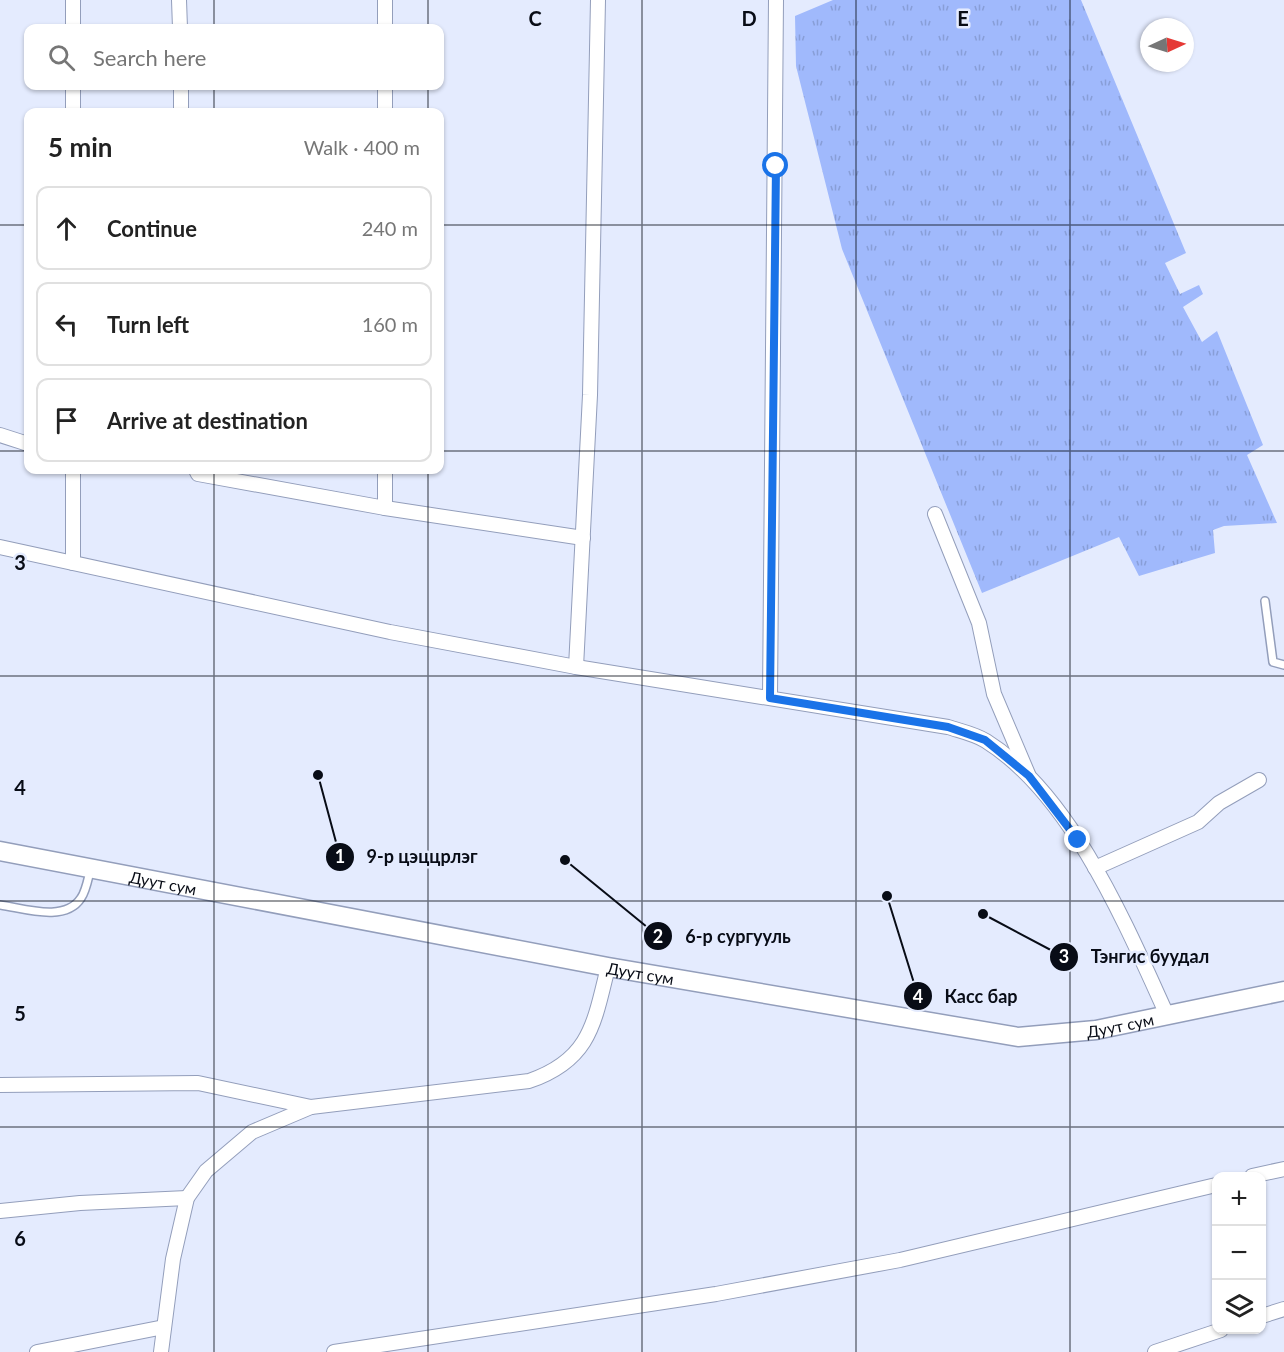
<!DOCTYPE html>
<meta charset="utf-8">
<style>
body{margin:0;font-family:Lato,sans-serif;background:#f2f2f2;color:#222}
.controls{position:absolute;right:18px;bottom:18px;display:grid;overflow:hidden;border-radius:12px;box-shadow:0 2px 4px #0004}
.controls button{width:54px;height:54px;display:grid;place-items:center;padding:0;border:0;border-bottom:2px solid #e0e0e0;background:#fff;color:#222;font:30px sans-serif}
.compass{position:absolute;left:1140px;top:18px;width:54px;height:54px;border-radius:50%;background:#fff;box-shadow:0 2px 4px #0004;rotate:86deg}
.stop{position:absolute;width:18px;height:18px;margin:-14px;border:4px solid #1a73e8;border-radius:50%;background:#fff}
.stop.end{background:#1a73e8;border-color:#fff;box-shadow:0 2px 6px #0008}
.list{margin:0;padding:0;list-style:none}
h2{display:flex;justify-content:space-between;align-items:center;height:78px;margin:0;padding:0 24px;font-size:26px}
h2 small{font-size:20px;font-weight:400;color:#767676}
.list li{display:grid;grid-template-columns:39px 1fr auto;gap:18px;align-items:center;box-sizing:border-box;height:84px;margin:0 12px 12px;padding:0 12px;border:2px solid #e0e0e0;border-radius:12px}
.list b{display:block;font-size:22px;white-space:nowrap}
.list em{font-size:20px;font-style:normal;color:#767676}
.icon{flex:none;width:33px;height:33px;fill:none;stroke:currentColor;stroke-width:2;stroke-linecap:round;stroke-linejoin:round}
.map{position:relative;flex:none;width:1284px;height:1352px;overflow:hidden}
.search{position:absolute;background:#fff;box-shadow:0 2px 4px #0004;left:24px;top:24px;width:420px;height:66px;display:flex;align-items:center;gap:15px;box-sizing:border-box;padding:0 21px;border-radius:12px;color:#767676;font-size:22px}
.panel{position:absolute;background:#fff;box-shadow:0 2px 4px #0004;left:24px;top:108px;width:420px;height:366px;border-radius:12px}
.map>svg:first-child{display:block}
.grass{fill:url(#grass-tufts)}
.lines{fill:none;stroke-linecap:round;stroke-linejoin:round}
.lane-casing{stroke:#939ebb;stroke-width:10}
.street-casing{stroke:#939ebb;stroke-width:16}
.secondary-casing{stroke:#939ebb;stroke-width:21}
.lane{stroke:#fff;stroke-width:7}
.street{stroke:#fff;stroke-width:14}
.secondary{stroke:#fff;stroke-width:18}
.route{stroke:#1a73e8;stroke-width:8}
.grid{fill:none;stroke:#080c16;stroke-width:1.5;stroke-opacity:0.55}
.labels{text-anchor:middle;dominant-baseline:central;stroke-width:5;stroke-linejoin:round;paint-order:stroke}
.street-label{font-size:16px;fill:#080c16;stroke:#e4ebfe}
.grid-label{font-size:20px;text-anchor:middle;font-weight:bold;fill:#080c16;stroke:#e4ebfe;stroke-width:5;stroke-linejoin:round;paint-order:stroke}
.leader{fill:none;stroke:#080c16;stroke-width:2}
.callout-dot{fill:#080c16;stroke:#e4ebfe;stroke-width:2}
.mark-label{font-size:18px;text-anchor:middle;font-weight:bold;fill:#fff}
.callout-label{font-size:18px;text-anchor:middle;font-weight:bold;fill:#080c16;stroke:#e4ebfe;stroke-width:5;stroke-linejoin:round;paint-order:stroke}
</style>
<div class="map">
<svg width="1284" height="1352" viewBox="0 0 1284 1352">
<defs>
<pattern id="grass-tufts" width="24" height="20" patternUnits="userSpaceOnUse" patternTransform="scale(1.5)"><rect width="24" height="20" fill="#a0b9fc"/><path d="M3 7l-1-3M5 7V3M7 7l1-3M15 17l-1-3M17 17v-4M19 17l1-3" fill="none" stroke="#889ed7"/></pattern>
</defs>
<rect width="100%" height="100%" fill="#e4ebfe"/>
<!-- grass -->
<path class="grass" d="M833,0h248l105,253 -21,10 15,31 19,-9 4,9 -20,13 19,35 15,-11 46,114 -16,10 30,68 -53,3 -11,4 2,23 -76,23 -20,-39 -137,56 -140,-344 -46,-183 -1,-50z"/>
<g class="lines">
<!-- lane casing -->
<g class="lane-casing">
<g id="lane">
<path d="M1265,601l8,61 11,3"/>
<path d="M0,905c23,3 65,18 81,-7 5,-7 7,-19 9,-27"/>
</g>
</g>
<!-- street casing -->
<g class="street-casing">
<g id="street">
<path d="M179,0l1,28"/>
<path d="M385,0v28"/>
<path d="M73,28v-28"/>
<path d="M181,86v26"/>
<path d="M385,86v26"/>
<path d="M73,112v-26"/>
<path d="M0,435l28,9"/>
<path d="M196,470l2,4 187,34 198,30"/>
<path d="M385,470v38"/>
<path d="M935,514l44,109 15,71 34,80"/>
<path d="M0,547l390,85 186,35 372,60c12,4 27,7 38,14 86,54 140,184 181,274"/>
<path d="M73,563v-93"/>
<path d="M576,667l14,-272 8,-395"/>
<path d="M770,697l6,-697"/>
<path d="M1095,868l103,-46 21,-19 40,-23"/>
<path d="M0,1085l198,-2 113,24 218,-26c61,-21 65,-57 79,-114"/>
<path d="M1252,1176l32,-7"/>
<path d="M0,1211l80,-8 107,-5"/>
<path d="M1262,1316l22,-7"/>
<path d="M37,1352l127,-25"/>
<path d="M161,1352l12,-93 14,-61 19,-27 46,-39 59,-25"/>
<path d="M334,1352l382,-58 184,-34 316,-75"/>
<path d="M1155,1352l66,-22"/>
</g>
</g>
<!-- secondary casing -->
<g class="secondary-casing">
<g id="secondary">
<path id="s1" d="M0,851l608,116 410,70 78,-7 188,-39"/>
</g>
</g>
<!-- lane -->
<use href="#lane" class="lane"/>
<!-- street -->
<use href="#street" class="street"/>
<!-- secondary -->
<use href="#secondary" class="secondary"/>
</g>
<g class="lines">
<!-- route -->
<path class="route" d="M776,166l-6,532 178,29 37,13 44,36 49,64"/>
</g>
<!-- grid -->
<path class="grid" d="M214,0v28M428,0v28M642,0v1352M856,0v1352M1070,0v1352M214,86v26M428,86v26M0,225h28M440,225h844M0,451h28M440,451h844M214,470v882M428,470v882M0,676h1284M0,901h1284M0,1127h1284"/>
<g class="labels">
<!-- street labels -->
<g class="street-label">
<text stroke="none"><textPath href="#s1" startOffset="166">Дуут сум</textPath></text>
<text stroke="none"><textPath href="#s1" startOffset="652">Дуут сум</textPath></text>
<text stroke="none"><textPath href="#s1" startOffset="1138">Дуут сум</textPath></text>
</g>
</g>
<g class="grid-label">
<text x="535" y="26">C</text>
<text x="749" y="26">D</text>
<text x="963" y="26">E</text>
<text x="20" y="570">3</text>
<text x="20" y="795">4</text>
<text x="20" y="1021">5</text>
<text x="20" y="1246">6</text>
</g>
<!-- callouts -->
<path class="leader" d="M318 775L340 857M565 860L658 936M983 914L1064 957M887 896L918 996"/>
<g class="callout-dot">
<circle cx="318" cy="775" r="6"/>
<circle cx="565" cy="860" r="6"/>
<circle cx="983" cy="914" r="6"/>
<circle cx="887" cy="896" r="6"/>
<circle cx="340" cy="857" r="15"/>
<circle cx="658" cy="936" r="15"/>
<circle cx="1064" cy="957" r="15"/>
<circle cx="918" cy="996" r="15"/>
</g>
<g class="mark-label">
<text x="340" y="863">1</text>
<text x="658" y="943">2</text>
<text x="1064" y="963">3</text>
<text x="918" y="1003">4</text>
</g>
<g class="callout-label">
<text x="422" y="863">9-р цэццрлэг</text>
<text x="738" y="943">6-р сургууль</text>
<text x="1150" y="963">Тэнгис буудал</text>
<text x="981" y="1003">Касс бар</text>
</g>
</svg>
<div class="controls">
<button>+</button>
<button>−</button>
<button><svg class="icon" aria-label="layers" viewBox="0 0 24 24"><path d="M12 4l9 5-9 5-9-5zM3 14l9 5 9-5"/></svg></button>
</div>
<svg class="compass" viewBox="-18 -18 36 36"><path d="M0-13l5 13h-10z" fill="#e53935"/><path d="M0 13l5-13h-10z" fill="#767676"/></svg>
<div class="stop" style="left:776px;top:166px"></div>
<div class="stop end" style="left:1078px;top:840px"></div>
<div class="search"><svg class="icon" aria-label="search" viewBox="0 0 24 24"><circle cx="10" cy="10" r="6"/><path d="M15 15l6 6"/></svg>Search here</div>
<section class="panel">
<h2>5 min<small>Walk · 400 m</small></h2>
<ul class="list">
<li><svg class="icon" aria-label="ahead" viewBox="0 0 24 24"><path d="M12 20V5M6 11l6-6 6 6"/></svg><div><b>Continue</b></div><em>240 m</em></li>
<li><svg class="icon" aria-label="left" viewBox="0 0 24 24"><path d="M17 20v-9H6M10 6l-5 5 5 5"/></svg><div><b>Turn left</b></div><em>160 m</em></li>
<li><svg class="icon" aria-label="arrive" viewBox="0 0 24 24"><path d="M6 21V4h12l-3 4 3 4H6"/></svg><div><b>Arrive at destination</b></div></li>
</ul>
</section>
</div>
